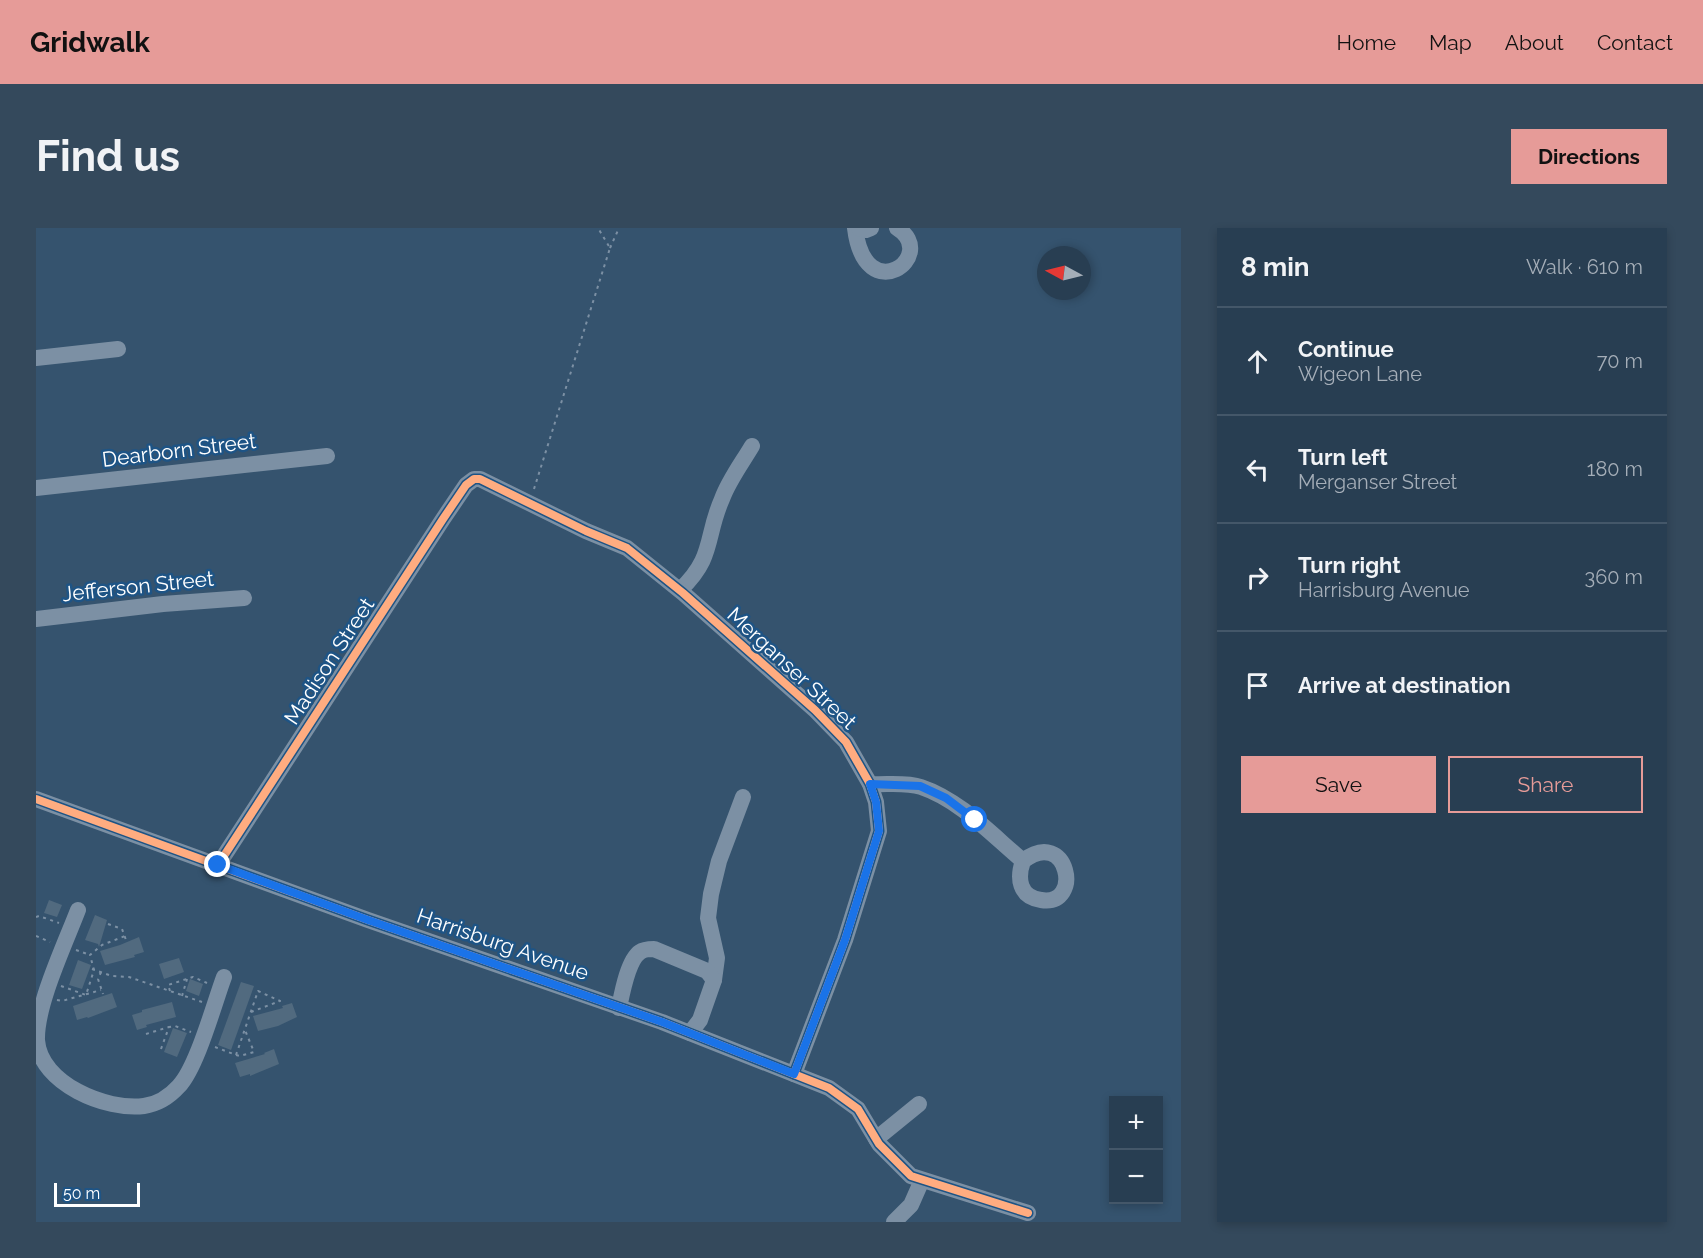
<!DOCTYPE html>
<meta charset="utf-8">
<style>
body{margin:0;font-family:Raleway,sans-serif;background:#34495c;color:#f1f3f6}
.controls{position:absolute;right:18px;bottom:18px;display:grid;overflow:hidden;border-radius:0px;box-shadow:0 3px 9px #0003}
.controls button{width:54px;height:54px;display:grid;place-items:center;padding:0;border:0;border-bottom:2px solid #445769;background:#283e52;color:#f1f3f6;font:30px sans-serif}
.compass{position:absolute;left:1001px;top:18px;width:54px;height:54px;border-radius:50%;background:#283e52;box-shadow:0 3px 9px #0003;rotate:277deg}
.scale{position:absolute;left:18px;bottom:15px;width:86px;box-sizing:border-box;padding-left:6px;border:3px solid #fff;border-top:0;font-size:16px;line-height:21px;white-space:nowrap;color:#fff;-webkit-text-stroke:4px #1e5485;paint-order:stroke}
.stop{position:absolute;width:18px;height:18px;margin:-14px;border:4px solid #1a73e8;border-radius:50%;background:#fff}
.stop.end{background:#1a73e8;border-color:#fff;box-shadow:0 2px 6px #0008}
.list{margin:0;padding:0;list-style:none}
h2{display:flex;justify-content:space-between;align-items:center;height:78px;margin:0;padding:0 24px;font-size:26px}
h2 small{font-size:20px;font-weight:400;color:#a5aeb8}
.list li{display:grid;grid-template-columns:39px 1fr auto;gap:18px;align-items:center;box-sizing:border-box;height:108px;padding:0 24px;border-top:2px solid #445769}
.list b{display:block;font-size:22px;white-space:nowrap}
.list p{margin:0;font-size:20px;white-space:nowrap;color:#a5aeb8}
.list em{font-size:20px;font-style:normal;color:#a5aeb8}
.actions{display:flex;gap:12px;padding:18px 24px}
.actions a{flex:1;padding:14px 0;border:2px solid #e69b98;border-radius:0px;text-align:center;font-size:21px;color:#e69b98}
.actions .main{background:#e69b98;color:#111}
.icon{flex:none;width:33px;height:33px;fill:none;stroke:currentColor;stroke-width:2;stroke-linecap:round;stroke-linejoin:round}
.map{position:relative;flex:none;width:1145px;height:994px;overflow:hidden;border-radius:0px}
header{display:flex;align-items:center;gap:36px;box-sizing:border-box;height:84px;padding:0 30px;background:#e69b98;color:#111}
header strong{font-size:28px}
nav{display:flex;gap:33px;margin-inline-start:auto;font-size:21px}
.intro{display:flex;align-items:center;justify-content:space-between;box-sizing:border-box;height:144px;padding:0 36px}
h1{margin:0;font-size:42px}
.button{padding:15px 27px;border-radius:0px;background:#e69b98;color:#111;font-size:21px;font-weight:700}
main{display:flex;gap:36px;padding:0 36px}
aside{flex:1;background:#283e52;border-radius:0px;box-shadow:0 3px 9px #0003}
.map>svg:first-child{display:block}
.building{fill:#516a7f}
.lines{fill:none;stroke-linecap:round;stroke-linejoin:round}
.path{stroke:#7c90a4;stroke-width:2;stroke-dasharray:3 4.5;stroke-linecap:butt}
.minor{stroke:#7c90a4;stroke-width:16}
.cycleway-casing{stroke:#1e5485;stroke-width:11}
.cycleway{stroke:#ffac80;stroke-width:8}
.route{stroke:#1a73e8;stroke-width:8}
.labels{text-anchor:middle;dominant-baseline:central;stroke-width:5;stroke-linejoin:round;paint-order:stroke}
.street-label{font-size:21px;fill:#fff;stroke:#1e5485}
</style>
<header>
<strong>Gridwalk</strong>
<nav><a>Home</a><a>Map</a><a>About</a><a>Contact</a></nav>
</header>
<div class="intro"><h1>Find us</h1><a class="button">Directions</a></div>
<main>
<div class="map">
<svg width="1145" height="994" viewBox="0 0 1145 994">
<rect width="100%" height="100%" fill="#35536e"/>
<!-- building -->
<g class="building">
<path d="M13,672l13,5 -5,12 -13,-4z"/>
<path d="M59,687l12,5 -8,27 -1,-3 -13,-4z"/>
<path d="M103,709l5,15 -10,3 1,2 -30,8 -5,-14 20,-6z"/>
<path d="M143,730l5,14 -20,7 -5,-15z"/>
<path d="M42,732l13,5 -9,24 -13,-4z"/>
<path d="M154,751l13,5 -4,12 -13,-5z"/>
<path d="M205,754l13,4 -23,64 -13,-5z"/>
<path d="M76,765l5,14 -29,11 -1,-1 -10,3 -4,-14z"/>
<path d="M136,774l4,15 -30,8 1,2 -10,3 -5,-15 10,-3v-2z"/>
<path d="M256,775l5,14 -19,9 -20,5 -5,-15 30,-8 -1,-2z"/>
<path d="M137,800l14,5 -10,24 -13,-5z"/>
<path d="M238,821l5,15 -29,12v-2l-10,3 -5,-14 30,-9 -1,-1z"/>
</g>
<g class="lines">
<!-- path -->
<g class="path">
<path d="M574,20l9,-20"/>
<path d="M498,261l76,-241 -12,-20"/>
<path d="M0,689l3,-1 20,7"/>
<path d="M72,696l14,5 4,11"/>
<path d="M0,708l14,6"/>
<path d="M40,722l14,5"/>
<path d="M56,741l20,7 17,1 73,25"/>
<path d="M65,744l-3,7 5,15"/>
<path d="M25,758l25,9 8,-25 -4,-15 12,-10 23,-9"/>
<path d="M134,763l-2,-6 25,-8 14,6"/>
<path d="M146,768l5,-17"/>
<path d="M21,772l5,1 39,-11"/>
<path d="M110,806l23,-7"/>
<path d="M179,819l21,8 22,-64 22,10 -29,11"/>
<path d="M125,821l8,-22 6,-1 16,6"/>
<path d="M200,827l4,1 14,-4 -9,-22"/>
</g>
<!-- minor -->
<g class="minor">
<path d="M819,0c10,83 85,27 42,0"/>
<path d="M823,0l7,2 5,-2"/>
<path d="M0,130l82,-9"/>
<path d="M0,260l291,-32"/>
<path d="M644,362c35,-33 25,-53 42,-91 7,-19 20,-36 30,-53"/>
<path d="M0,391l127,-15 81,-6"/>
<path d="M834,556c16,1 36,-2 51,3 39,13 71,48 102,74 -6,17 -4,36 18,39 43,7 27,-74 -18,-39"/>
<path d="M0,571l332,121 294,102 167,66 29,21 21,35 32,32 117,37"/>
<path d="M182,637l225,-346 23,-34 8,-6h6l106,52 41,17 56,45 132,117 31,32 24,42 6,18 3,29 -34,109 -51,134"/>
<path d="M42,682c-13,34 -42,95 -41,130 3,44 70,71 107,66 14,-2 26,-10 35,-20 18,-19 35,-82 45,-109"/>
<path d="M678,752l3,-22 -9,-40 3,-24 8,-33 24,-64"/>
<path d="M583,780c3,-15 9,-48 21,-56 4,-3 9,-3 14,-3l53,22 7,9 -14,40 -10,13"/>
<path d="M840,911l43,-35"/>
<path d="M858,994l17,-17 11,-25"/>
</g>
<!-- cycleway casing -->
<g class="cycleway-casing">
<g id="cycleway">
<path d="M0,571l332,121 294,102 167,66 29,21 21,35 32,32 117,37"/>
<path d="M182,637l225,-346 23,-34 8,-6h6l106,52 41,17 56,45 132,117 31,32 24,42 6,18 3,29 -34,109 -51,134"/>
</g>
</g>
<!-- cycleway -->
<use href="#cycleway" class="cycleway"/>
</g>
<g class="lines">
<!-- route -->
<path class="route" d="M182,637l150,55 294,102 132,52 51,-134 34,-109 -3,-29 -6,-18 50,2 26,12 29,22"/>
</g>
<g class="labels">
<!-- street labels -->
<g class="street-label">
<text transform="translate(143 222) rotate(-7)">Dearborn Street</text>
<text transform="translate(102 358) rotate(-6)">Jefferson Street</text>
<text transform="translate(293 433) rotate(-57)">Madison Street</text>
<text transform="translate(756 440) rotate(43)">Merganser Street</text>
<text transform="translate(467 716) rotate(19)">Harrisburg Avenue</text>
</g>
</g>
</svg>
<div class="controls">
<button>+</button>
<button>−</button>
</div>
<svg class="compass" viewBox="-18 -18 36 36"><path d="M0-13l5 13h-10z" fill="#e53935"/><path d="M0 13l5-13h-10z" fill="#a5aeb8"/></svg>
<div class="scale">50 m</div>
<div class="stop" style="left:939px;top:592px"></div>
<div class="stop end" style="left:182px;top:637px"></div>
</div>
<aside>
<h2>8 min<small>Walk · 610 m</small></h2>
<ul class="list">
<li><svg class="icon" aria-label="ahead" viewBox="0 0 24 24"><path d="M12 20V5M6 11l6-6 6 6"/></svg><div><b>Continue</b><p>Wigeon Lane</p></div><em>70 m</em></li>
<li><svg class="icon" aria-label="left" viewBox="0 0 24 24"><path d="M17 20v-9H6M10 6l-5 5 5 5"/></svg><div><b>Turn left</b><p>Merganser Street</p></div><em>180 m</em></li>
<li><svg class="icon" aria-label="right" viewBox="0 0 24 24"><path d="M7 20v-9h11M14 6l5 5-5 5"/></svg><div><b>Turn right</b><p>Harrisburg Avenue</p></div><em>360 m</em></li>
<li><svg class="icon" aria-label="arrive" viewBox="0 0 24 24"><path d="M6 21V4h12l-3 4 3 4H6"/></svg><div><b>Arrive at destination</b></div></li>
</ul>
<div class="actions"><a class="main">Save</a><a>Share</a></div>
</aside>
</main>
